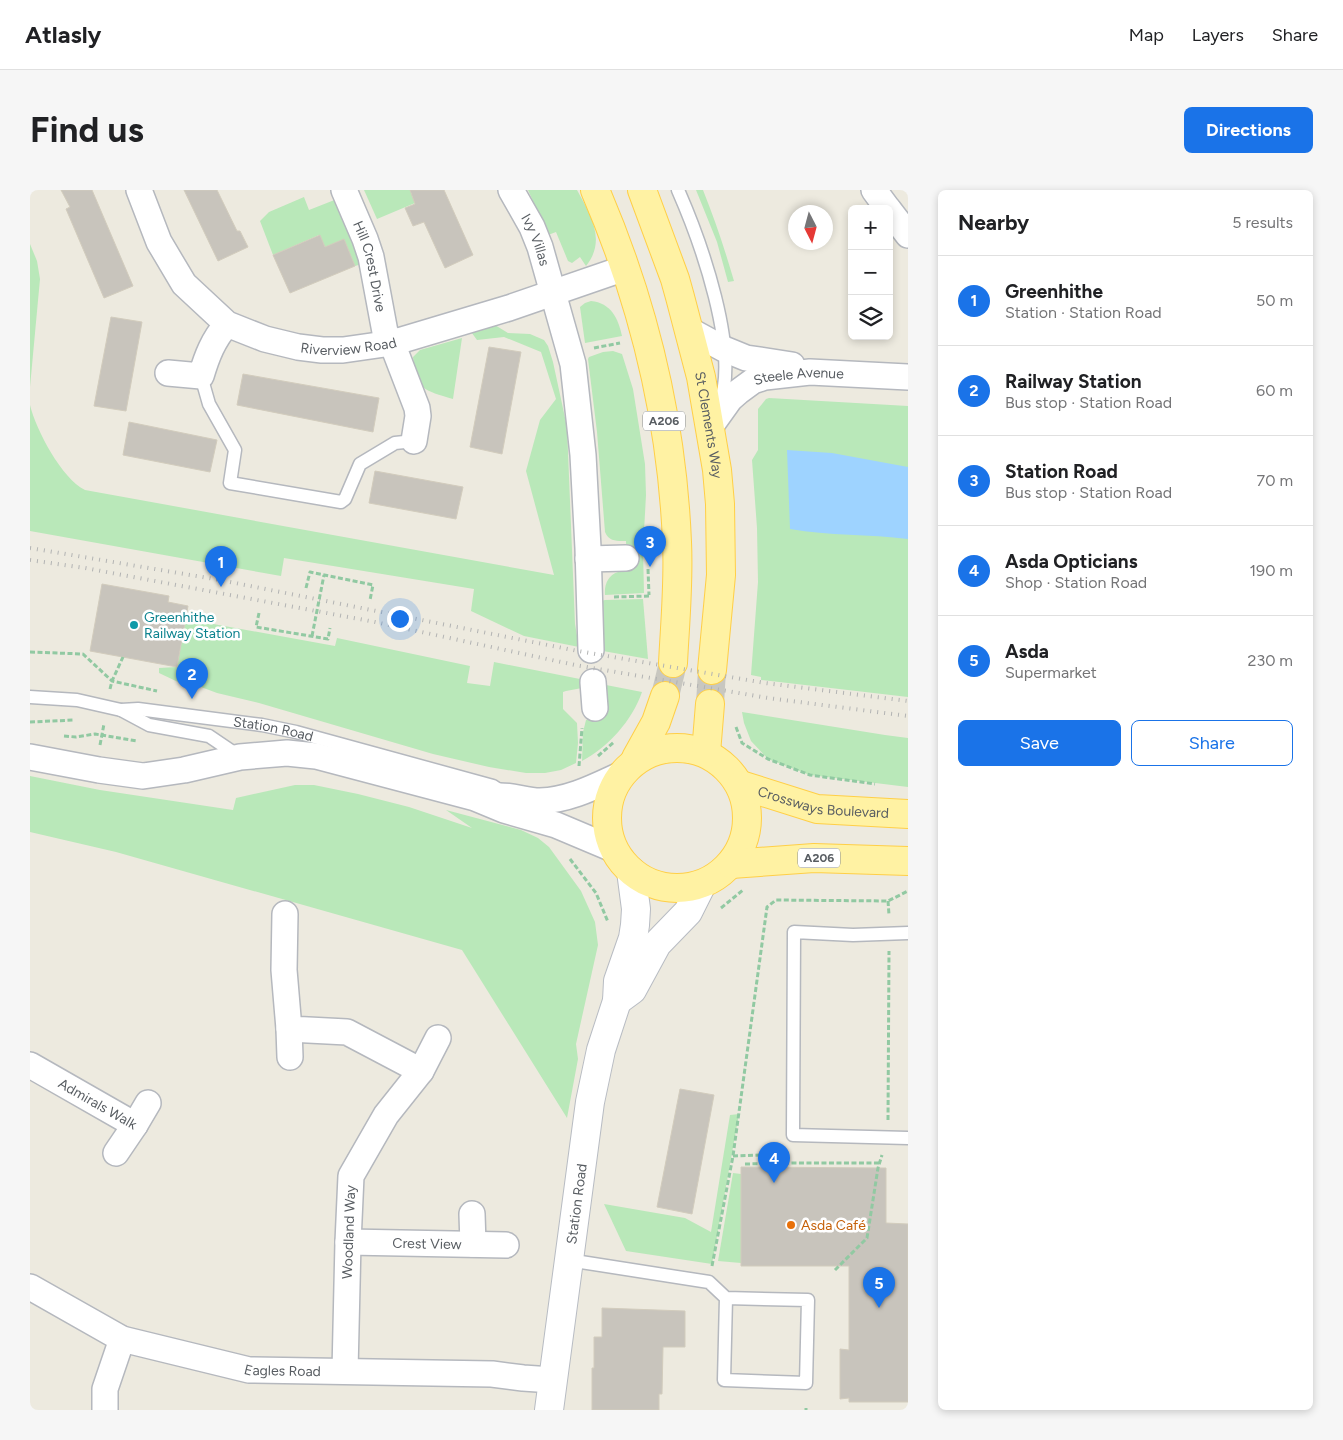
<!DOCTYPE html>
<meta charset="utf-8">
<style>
body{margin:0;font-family:Figtree,sans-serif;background:#f6f6f6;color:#202124}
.controls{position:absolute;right:15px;top:15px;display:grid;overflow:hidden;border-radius:8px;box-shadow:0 2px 8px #0003}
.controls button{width:45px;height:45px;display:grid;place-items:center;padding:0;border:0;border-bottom:1px solid #e0e0e0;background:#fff;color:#202124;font:25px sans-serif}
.compass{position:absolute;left:758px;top:15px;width:45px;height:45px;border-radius:50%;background:#fff;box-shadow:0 2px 8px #0003;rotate:174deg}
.you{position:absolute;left:369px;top:428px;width:18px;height:18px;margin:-12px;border:4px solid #fff;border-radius:50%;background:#1a73e8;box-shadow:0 0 0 8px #1a73e833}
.badge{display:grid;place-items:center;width:32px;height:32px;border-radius:50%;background:#1a73e8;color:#fff;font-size:16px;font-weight:700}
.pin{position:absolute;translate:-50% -41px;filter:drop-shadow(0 1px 2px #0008)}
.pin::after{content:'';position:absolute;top:26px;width:18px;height:15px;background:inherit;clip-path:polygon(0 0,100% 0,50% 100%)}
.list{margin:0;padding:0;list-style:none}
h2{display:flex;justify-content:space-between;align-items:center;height:65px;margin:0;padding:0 20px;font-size:21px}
h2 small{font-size:16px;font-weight:400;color:#757577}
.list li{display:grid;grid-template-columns:32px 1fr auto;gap:15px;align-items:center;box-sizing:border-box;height:90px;padding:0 20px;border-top:1px solid #e0e0e0}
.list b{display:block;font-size:19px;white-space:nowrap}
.list p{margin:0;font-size:16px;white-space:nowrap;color:#757577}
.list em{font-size:16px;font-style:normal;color:#757577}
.actions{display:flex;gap:10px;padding:15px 20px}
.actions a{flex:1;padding:11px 0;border:1px solid #1a73e8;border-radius:8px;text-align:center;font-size:18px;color:#1a73e8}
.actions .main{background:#1a73e8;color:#fff}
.icon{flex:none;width:28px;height:28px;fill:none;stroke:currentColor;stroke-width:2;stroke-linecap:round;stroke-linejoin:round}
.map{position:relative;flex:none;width:878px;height:1220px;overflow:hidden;border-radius:8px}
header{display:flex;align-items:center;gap:30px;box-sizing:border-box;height:70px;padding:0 25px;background:#fff;border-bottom:1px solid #e0e0e0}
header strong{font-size:24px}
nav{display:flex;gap:28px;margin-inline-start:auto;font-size:18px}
.intro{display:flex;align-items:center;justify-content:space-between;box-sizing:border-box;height:120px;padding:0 30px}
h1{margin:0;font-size:35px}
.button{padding:12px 22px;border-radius:8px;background:#1a73e8;color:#fff;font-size:18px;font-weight:700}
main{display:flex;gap:30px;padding:0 30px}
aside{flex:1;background:#fff;border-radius:8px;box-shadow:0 2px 8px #0003}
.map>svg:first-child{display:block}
.green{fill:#b9e8b9}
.water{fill:#9ed3ff}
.building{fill:#c8c4bc;stroke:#d2ccbd}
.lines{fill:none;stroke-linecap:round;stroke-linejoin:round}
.primary-tunnel{stroke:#c8c7c0;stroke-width:28;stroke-dasharray:28 14;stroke-linecap:butt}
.service-casing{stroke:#b5b8be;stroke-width:15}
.minor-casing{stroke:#b5b8be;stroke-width:28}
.secondary-casing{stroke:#b8bcc3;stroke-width:30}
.primary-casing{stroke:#ffcf47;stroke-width:30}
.path{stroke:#91c9a2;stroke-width:3;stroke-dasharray:5 2.5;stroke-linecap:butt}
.service{stroke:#fff;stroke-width:12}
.minor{stroke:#fff;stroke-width:25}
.secondary{stroke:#fff;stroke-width:28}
.primary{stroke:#fff2a3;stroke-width:28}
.rail{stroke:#b2b3b3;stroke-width:4;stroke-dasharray:1 6;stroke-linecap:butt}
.path-bridge{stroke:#91c9a2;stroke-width:3;stroke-dasharray:5 2.5;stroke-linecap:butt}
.culture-dot{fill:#0f9aa8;stroke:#fff;stroke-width:2}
.food-dot{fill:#e8710a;stroke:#fff;stroke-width:2}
.labels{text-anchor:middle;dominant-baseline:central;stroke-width:5;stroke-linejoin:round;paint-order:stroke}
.shield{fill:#fff;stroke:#8a8e91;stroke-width:1}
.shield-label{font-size:12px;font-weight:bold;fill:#585d62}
.street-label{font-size:14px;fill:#585d62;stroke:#fff}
.culture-label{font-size:14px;fill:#0d838f;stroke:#fff;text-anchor:start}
.food-label{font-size:14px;fill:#c56008;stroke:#fff;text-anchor:start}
</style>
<header>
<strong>Atlasly</strong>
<nav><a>Map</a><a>Layers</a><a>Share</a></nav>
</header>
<div class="intro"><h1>Find us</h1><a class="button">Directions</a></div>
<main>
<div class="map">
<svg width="878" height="1220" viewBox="0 0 878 1220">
<rect width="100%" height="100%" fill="#edeadf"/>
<!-- green -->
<g class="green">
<path d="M334,0h46l5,13 -38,16z"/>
<path d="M498,0h49c13,24 30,50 9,76l-6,-9 -8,6 -4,-2 -12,-29 -8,3z"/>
<path d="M666,0h7c12,30 22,60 31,91l-6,1 -11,-40z"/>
<path d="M274,7l5,13 28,-11 28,64 -10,3 -30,-19 -6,-12 -46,20 -13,-34 9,-9z"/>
<path d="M0,54l7,17 3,18 -10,108z"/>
<path d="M561,111c20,2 27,17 31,35l-37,7 -5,-36 5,-4z"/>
<path d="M460,132l18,11 22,1 14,6 4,6 5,16 14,65 8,197 4,23 -55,-11 -53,-25 3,-22 -190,-31 -3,18 -251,-45v-126c6,25 32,74 55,85l469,85 -28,-104 14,-51 16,-21 -15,-47 -37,-15 -27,3 -8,-11z"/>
<path d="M432,148l-9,61c-29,-9 -36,-8 -40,-42l7,-7z"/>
<path d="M583,161l9,3 11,35 12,75 1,31 -3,55 1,43 -39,2c-1,-10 3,-20 13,-23v-4l9,-1 -1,-26c-8,0 -17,1 -21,-9l-8,-100 -9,-73 1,-2 14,-5z"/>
<path d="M739,208l139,8v291l-147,-17v-3l-10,-2 7,-93 -1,-54 -5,-68 6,-10v-41l8,-10z"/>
<path d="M613,409l5,60 -45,-8 -2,-50 4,-1z"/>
<path d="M156,429l149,27 2,-8 133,28 -3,17 23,3 4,-24 91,18 -3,8 -16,3 -3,1v17l14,14 1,20 -2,20 -15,7 -16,3h-19l-37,-6 -56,-13 -174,-51 -42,-10 -24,-9 -15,-2 -19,-9v-5l18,-1z"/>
<path d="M576,495l36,7c-10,29 -34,55 -60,69l1,-29 3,-12 15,-4z"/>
<path d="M712,522l143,23 23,3v49l-98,-12 -42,-16 -17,-18 -7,-18z"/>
<path d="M0,586l70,14 133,20 3,-12 59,-13h19l44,9 51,13 63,21 -26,-18 75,20 17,8 11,9 32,44 14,31 3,23 -22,99 2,15 -11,59 -105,-168 -346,-98 -86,-20z"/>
<path d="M709,924l-27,150 -86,-13 -22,-47 81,14 26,14 19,-117z"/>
<path d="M703,983l8,1v89l-23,-2z"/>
</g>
<!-- water -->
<path class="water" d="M757,260l45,3 76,14v72c-39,-5 -79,-3 -118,-10z"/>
<!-- building -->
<g class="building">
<path d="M31,0h31l41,96 -29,12 -38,-89 4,-2z"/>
<path d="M154,0h33l20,41h3l8,16 -30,14z"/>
<path d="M380,0h34l29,65 -28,13 -21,-46 -11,4 -8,-18 10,-4z"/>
<path d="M290,45l5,12 19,-8 11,27 -65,27 -17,-38z"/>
<path d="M81,127l31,5 -16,89 -32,-5z"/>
<path d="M459,157l32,5 -19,102 -32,-7z"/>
<path d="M213,184l136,24 -6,34 -136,-27z"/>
<path d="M99,232l88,18 -7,32 -87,-17z"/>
<path d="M345,281l88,16 -7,32 -87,-16z"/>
<path d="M72,394l67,12 -1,6 20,4 -11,61 -87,-16z"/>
<path d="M650,899l34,6 -22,119 -35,-7z"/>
<path d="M711,977l145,1v55l22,1v178h-59v-4l-9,1v-50l9,1v-84h-108z"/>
<path d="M572,1118l83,3v36h-22l-1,47h-3v16h-67v-42h2v-31h8z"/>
</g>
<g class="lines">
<!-- primary-tunnel -->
<g class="primary-tunnel">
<path d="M635,506l8,-33"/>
<path d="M680,514l2,-34"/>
</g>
<!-- service casing -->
<g class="service-casing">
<g id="service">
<path d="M648,0c22,50 63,163 41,215"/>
<path d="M171,186l8,28 26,46 -5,33 111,19 4,-3 15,-35 35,-21 19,-2"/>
<path id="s1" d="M0,507l47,3 44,10 17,-1 124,16 34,7 197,54 12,8"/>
<path d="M91,520l28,15 60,11 31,21"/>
<path d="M878,743l-55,2 -59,-3 -1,203 115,3"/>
<path d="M538,1070l141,22 17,16 82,2 -2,83 -82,-3 2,-82"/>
</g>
</g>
<!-- minor casing -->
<g class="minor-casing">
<g id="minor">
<path id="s2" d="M109,0l20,52 25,42 43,40 38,15 33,8 24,3h21l49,-7 117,-35 116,-40"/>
<path id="s3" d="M314,0l21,49 6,18 14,75 7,11 25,65 1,8 -4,25"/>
<path id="s4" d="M481,0l21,37 8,20 33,117 10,91 5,93 3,102"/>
<path d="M844,0l14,19"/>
<path d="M859,20l19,25"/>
<path d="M659,140l35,19 22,9 46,7"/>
<path d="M138,183l33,3c6,-20 12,-36 26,-52"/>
<path id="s5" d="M680,237l20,-28 8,-7 15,-11 12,-4 45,-5 98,5"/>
<path d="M558,369l38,-1"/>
<path d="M563,492l2,26"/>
<path d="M0,567l69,13 44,6 41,-6 56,-13 47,-4 29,3 159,42 29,12 52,15 57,24"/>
<path d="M468,606c14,-1 28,5 42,5 29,-1 54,-14 80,-26"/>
<path d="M255,724l-1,56 5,59 58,3 74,39 -35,44 -35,61 -3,66 -3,129"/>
<path d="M259,839l1,28"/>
<path id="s6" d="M0,875l105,60 -19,28"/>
<path d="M391,881l17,-33"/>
<path d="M105,935l13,-22"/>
<path d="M442,1024l1,30"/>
<path id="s7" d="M318,1052l158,3"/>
<path id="s8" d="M0,1097l92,52 127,31 243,4 31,4 29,2"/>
<path d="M75,1220v-21l17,-50"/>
</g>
</g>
<!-- secondary casing -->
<g class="secondary-casing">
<g id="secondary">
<path d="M587,811l15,-11 25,-46 31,-32 13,-26"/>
<path id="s9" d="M519,1220l41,-308 11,-52 16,-49 1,-20 15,-43 2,-13 1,-16 -5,-38"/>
</g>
</g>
<!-- primary casing -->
<g class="primary-casing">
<g id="primary">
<path d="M565,0c48,111 77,231 82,352 2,40 -2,81 -4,121"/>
<path id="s10" d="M612,0l33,89 5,18 21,80 16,93 3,34 1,71 -9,95"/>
<circle cx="647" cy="628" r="70"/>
<path d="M676,563l4,-49"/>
<path d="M606,568l20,-36 9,-26"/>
<path id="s11" d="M711,595l76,24 91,5"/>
<path d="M701,674l83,-6 94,3"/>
</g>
</g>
<!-- path -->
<g class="path">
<path d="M564,158l26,-5"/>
<path d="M618,379l1,26"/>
<path d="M276,398l4,-16 63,13 -3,15"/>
<path d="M584,407l35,-1"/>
<path d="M229,423l-3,14 72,12 2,-11"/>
<path d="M0,462l53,2 29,27 45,10"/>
<path d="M80,499l2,-8 11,-24"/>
<path d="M0,532l44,-2"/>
<path d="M706,537l6,16 26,16 42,16 65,9"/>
<path d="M34,546l12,1 19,-3 42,7"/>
<path d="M70,555l4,-21"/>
<path d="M568,566l16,-14"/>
<path d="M549,576l3,-38"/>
<path d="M540,669l26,34 12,29"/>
<path d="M858,711l1,14"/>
<path d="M691,718l22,-18"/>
<path d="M858,930l1,-169"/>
<path d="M703,966l53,-2v9h94"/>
<path d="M715,974l41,-1"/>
<path d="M682,1076l21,-110 34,-249 9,-7 112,1 20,-10"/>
<path d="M805,1080l32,-32 11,-70 4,-13"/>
<path d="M776,1220v-2"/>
</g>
<!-- service -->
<use href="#service" class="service"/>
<!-- minor -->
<use href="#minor" class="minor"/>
<!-- secondary -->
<use href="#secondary" class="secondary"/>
<!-- primary -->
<use href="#primary" class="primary"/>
<!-- rail -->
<g class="rail">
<path d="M0,358l190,32 358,71 187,32 143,18"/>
<path d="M0,370l55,8 290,54 200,43 193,33 140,18"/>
</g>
<!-- path-bridge -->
<path class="path-bridge" d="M282,446l12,-61"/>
</g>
<!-- markers -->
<circle class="culture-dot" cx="104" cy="435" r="5"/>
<circle class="food-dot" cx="761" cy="1035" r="5"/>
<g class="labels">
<!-- shield labels -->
<g class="shield">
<rect x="613" y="221.5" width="42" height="19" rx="4"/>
<rect x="768" y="658.5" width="42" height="19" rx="4"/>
</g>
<g class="shield-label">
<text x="634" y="231">A206</text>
<text x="789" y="668">A206</text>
</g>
<!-- street labels -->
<g class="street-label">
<text stroke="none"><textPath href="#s4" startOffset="56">Ivy Villas</textPath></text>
<text stroke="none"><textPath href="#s3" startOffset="81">Hill Crest Drive</textPath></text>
<text stroke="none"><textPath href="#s2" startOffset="289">Riverview Road</textPath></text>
<text stroke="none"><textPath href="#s5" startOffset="110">Steele Avenue</textPath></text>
<text stroke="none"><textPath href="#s10" startOffset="245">St Clements Way</textPath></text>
<text stroke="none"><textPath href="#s1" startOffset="246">Station Road</textPath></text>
<text stroke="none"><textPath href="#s11" startOffset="85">Crossways Boulevard</textPath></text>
<text stroke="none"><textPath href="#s6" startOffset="78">Admirals Walk</textPath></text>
<text stroke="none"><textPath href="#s9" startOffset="208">Station Road</textPath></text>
<text transform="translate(319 1042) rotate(-88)">Woodland Way</text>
<text stroke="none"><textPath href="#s7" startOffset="79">Crest View</textPath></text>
<text stroke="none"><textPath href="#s8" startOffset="270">Eagles Road</textPath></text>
</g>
<!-- culture labels -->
<g class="culture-label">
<text x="114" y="427">Greenhithe<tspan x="114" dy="16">Railway Station</tspan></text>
</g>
<!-- food labels -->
<g class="food-label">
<text x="771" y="1035">Asda Café</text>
</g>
</g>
</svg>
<div class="controls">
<button>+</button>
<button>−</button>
<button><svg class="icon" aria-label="layers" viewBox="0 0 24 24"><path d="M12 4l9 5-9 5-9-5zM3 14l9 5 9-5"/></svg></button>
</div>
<svg class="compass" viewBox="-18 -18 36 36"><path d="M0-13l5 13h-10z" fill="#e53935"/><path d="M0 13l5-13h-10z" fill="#757577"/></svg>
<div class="you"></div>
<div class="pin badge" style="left:191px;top:397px">1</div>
<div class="pin badge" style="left:162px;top:509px">2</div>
<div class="pin badge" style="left:620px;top:377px">3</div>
<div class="pin badge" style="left:744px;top:993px">4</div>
<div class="pin badge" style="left:849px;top:1118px">5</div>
</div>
<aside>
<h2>Nearby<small>5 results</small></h2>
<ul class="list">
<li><span class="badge">1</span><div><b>Greenhithe</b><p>Station · Station Road</p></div><em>50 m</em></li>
<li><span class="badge">2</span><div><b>Railway Station</b><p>Bus stop · Station Road</p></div><em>60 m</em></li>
<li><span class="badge">3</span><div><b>Station Road</b><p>Bus stop · Station Road</p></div><em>70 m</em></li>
<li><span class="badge">4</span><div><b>Asda Opticians</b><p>Shop · Station Road</p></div><em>190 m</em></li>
<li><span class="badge">5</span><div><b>Asda</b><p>Supermarket</p></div><em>230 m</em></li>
</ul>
<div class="actions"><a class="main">Save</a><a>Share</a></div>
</aside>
</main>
